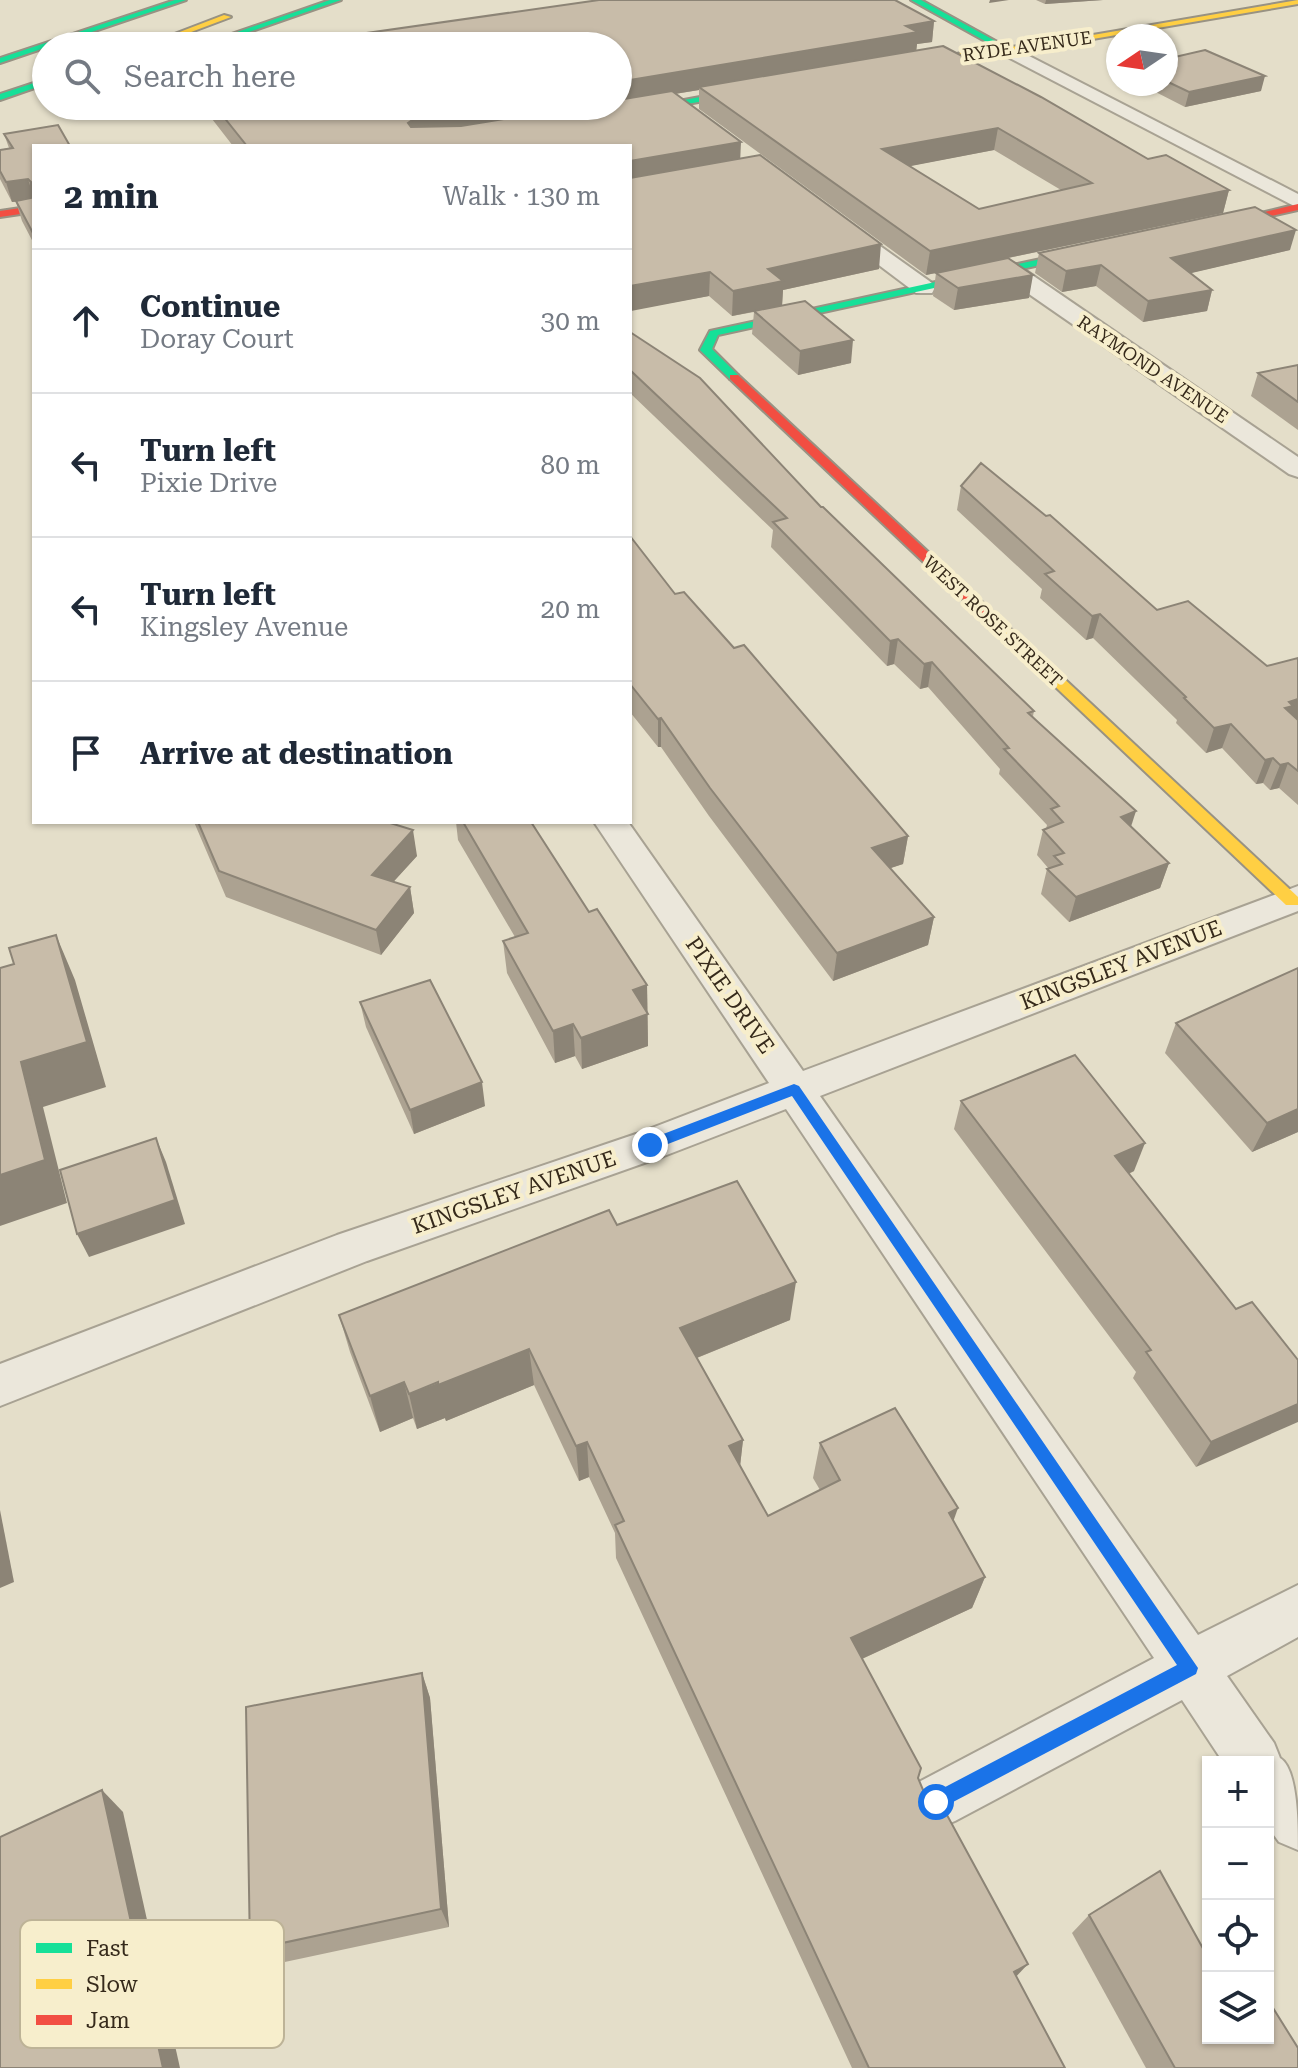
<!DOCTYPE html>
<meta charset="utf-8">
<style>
body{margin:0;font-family:"Roboto Serif",serif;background:#f2f2f3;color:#1f2937}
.controls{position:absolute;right:24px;bottom:24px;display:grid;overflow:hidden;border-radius:0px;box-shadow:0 2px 6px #0004}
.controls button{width:72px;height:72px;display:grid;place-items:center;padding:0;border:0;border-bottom:2px solid #e0e1e3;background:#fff;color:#1f2937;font:40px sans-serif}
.compass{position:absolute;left:1106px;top:24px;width:72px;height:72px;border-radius:50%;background:#fff;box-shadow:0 2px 6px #0004;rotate:257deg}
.stop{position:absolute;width:24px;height:24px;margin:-18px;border:6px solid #1a73e8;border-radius:50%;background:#fff}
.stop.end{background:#1a73e8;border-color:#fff;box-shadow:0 2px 8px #0008}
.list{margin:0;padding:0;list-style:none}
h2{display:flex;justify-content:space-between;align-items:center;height:104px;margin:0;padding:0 32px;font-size:34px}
h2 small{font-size:26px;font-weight:400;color:#747a83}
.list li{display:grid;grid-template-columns:52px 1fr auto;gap:24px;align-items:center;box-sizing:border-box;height:144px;padding:0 32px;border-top:2px solid #e0e1e3}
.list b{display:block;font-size:30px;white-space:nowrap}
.list p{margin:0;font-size:26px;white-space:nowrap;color:#747a83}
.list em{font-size:26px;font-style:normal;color:#747a83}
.icon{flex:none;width:44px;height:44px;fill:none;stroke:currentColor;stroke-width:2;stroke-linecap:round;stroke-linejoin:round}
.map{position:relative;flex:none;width:1298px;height:2068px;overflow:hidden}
.search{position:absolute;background:#fff;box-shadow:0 2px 6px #0004;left:32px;top:32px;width:600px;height:88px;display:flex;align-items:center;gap:20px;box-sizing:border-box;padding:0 28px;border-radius:44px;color:#747a83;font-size:30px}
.panel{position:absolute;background:#fff;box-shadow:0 2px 6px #0004;left:32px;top:144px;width:600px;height:680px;border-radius:0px}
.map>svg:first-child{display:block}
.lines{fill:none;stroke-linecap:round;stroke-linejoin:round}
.street-casing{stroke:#a8a293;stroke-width:4}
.fast-casing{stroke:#989283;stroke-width:4}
.slow-casing{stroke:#989283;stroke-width:4}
.jam-casing{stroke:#989283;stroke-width:4}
.street{fill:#ebe7db;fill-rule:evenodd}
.fast{fill:#16e098;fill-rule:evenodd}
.slow{fill:#ffcf43;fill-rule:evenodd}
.jam{fill:#f24e42;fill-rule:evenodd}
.wall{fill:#aca291;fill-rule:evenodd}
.shaded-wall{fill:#8c8476}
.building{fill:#c8bca9;stroke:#8c8476;stroke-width:2;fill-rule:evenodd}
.route{fill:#1a73e8}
.labels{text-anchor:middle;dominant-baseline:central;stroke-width:8;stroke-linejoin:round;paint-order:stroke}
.far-street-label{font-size:18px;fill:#362a1b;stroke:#f7eecc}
.street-label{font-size:22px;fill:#362a1b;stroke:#f7eecc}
.key{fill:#f7eecc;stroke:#bdb397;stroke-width:2}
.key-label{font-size:22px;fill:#362a1b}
</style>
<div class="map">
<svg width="1298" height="2068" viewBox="0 0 1298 2068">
<rect width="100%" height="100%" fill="#e4dec9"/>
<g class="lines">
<!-- street casing -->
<g class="street-casing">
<g id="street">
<path d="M1006,44l292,150v14l-298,-155 -2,-4z"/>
<path d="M838,219l7,2 87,62 3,5 -3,5h-16l-85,-64 -3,-4 3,-4z"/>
<path d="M1008,263l8,1 282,193v20l-9,-3 -289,-200 -3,-5 3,-5z"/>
<path d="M594,822h34l175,249 495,-185v25l-478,185 378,539 100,-50v52l-71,39 47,67 6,15c18,11 18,67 18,92l-19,-8 -11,-15v-65h-45l-41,-62 -227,121 -19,8 -19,-8 -8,-19 8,-19 237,-125 -368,-549 -122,47 -297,105 -367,145v-42l337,-129 299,-101 133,-51z"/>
</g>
</g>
<!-- fast casing -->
<g class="fast-casing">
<g id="fast">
<path d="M175,0h11l-186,63v-5z"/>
<path d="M330,0h11l-132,46h-12z"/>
<path d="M911,0h10l89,49 -7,2z"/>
<path d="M46,79v5l-46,16v-6z"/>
<path d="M759,86l3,5 -133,23 -4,-3z"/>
<path d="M1096,247l5,3 -1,2 -382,83 -6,14 26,26v4h-8l-30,-29 10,-19z"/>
</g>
</g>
<!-- slow casing -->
<g class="slow-casing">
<g id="slow">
<path d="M1298,0v4l-264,45 -51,4 -81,14 -4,-2 85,-16 51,-4z"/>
<path d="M224,15l7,2 -77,29h-11z"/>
<path d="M993,616l5,1 300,280v8h-12l-298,-282 -2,-3z"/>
</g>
</g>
<!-- jam casing -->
<g class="jam-casing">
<g id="jam">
<path d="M1298,204v6l-91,20 -5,-3z"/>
<path d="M34,206v6l-34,5v-6z"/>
<path d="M730,375h8l260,242v6h-10l-258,-244z"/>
</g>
</g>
<!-- street -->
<use href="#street" class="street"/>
<!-- fast -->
<use href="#fast" class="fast"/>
<!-- slow -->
<use href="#slow" class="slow"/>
<!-- jam -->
<use href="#jam" class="jam"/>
</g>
<!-- wall -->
<g class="wall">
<path d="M1036,0h67l-58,4z"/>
<path d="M934,21l-2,21 -15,2 -1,7 232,108 81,31 -6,23 -215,45 21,40 -75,12 -21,-14 3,-23 -10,2 -227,-166v-19l-24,4 65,65 139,110 -96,21 -1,16 69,57 -53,12 -46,-41 2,-22 -22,4 -23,-20 -79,14v-164h-397l-31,-40h416v-60h-322v-3zM994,150l67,40 -82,19 -70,-43z"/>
<path d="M1166,59l95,32 -76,16 -45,-23h26z"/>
<path d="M4,134l30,12v98l-12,-23 -6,-19h-4l-12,-23v-29l9,-2z"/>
<path d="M1290,250l-100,23 22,17 -5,21 -64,11 -47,-36 -34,6 -27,-19 4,-20z"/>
<path d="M630,332l191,175 213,204 -1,5 98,110 38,37 -9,25 -91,34 -28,-28 6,-25h2l-12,-14 6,-25 3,-1 1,-4 -48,-51 1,-5 -72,-82 -8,2 -26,-25 -7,2 -116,-119 2,-17 -143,-137z"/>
<path d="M1298,365v65l-47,-34 7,-23z"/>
<path d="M961,486l196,124 110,56 31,-8v147l-19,-17 -9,2 -7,-7 -7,1 -34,-36 -16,5 -30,-30 1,-3 -84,-82 -7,2 -46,-42 2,-9 -85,-79z"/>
<path d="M630,536l45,58 233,242 -5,28 -13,4 44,49 -6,28 -95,36 -124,-165 -48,-69h-3l-28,-35z"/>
<path d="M194,822h193l30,34 -24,26 17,5 4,26 -33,42 -155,-58z"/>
<path d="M456,822h7l126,90 58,73 1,61 -66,23 -7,-13 -20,7 -48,-90 -4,-32 12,-4 -57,-97z"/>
<path d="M1298,968v164l-46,20 -87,-99 11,-30z"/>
<path d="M360,1002l125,104 -71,28 -48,-107z"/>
<path d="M961,1101l173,70 -5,3 107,135 62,51 -102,107 -63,-89 3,-6 -182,-243z"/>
<path d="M617,1225l173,95 -93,38 46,82 -3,26 28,50 52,-26 -7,-12 7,-35 133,78 32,56 -13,31 -110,51 64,138 90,180 49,91h-213l-236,-510 -1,-25 -26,-56 -10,4 -45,-96 -88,36 -1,-3 -28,11 -4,-11 -33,14 -30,-80 -11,-37z"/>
<path d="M422,1673l8,25 19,229 -183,39 -16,-16z"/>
<path d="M1089,1915l209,153h-152l-74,-135z"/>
</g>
<!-- shaded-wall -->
<g class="shaded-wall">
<path d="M990,0h19l-20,3z"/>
<path d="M1046,0h57l-58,4z"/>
<path d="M934,21l-2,21 -15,2 -1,9 -217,34v3l-81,13v-21z"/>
<path d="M1265,76l-4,15 -76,16 4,-15z"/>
<path d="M469,106h133l-192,40 -2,-23 13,-9z"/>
<path d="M998,128l-4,22 -114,22 2,-23z"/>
<path d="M741,142l-1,22 -110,20v-23z"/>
<path d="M28,179l6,20 -22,3 -6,-20z"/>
<path d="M1229,190l-6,23 -297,62 4,-24z"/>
<path d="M1296,230l-6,20 -124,29 5,-21z"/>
<path d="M881,244l-2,25 -96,21 -1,16 -50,10 1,-25 35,-22z"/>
<path d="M1101,265l-5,21 -34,6 4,-21z"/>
<path d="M710,272l-1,24 -78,15 -1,-25z"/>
<path d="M1033,275l-4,23 -75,12 4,-22z"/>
<path d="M1212,290l-5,21 -64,11 5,-21z"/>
<path d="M853,340l-2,23 -53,12 2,-24z"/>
<path d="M1100,614l-7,24 -7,2 6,-24z"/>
<path d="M898,639l-4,25 -7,2 3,-25z"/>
<path d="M932,662l-4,25 -8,2 4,-25z"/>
<path d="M1298,699v22l-22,12 13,-31z"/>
<path d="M661,718v29h-3v-28z"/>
<path d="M1231,724l-9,24 -16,5 8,-25z"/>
<path d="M1273,758l-10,25 -7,1 9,-24z"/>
<path d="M1288,763l-9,25 -9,2 10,-25z"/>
<path d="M1136,811l-8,25 -7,-19z"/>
<path d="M413,830l4,26 -41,45 -4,-26z"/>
<path d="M908,836l-5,28 -36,12 5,-28z"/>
<path d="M1169,863l-9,25 -91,34 7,-25z"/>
<path d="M410,887l4,26 -33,42 -5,-25z"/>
<path d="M934,917l-6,28 -95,36 4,-28z"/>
<path d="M56,935l19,45 31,107 -63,20 24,96 -67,23v-51l21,-113z"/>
<path d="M647,985l1,61 -66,23 -1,-31 52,-48z"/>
<path d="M573,1024l2,32 -20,7 -2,-32z"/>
<path d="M482,1082l3,24 -71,28 -4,-24z"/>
<path d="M1298,1109v23l-46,20 15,-29z"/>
<path d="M156,1138l10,24 19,62 -96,33 -12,-23z"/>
<path d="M1145,1143l-11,28 -30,13 11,-28z"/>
<path d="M796,1282l-6,38 -111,45 1,-37z"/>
<path d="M529,1349l5,36 -88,36 -1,-3 -28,11 -8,-35z"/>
<path d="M404,1382l9,36 -33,14 -10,-36z"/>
<path d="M1298,1404v18l-102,45 15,-25z"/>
<path d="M743,1440l-4,35 -10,-29z"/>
<path d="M587,1442l2,35 -10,4 -3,-35z"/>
<path d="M958,1508l-12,34 3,-29z"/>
<path d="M0,1510l14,72 -14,6z"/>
<path d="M985,1577l-13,31 -130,60 9,-30z"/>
<path d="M422,1673l8,25 19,229 -8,-18z"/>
<path d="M102,1790l21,22 57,256h-17z"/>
<path d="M1028,1964l-18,19 4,-11z"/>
</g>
<!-- building -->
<g class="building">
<path d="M599,0h296l39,21 -28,5 12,6 -300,50v-36h-320l-2,-3z"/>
<path d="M943,46l98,51 107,62 18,-4 63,35 -299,61 -231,-164zM998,128l94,55 -113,26 -97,-60z"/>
<path d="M1205,50l60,26 -76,16 -23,-11v-22z"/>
<path d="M672,91l69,51 -111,19v-15h-383l-32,-40h254l-48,8 -13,9 3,4 50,-1 123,-20h34v-6z"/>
<path d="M58,125l12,21h-36v89l-18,-34 15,-3v-16l-3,-3 -22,3 -6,-11v-21l13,-2 -9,-14z"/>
<path d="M760,155l121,89 -113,25 15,12 -50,10 -23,-19 -80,14v-108z"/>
<path d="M1255,207l41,23 -125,28 41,32 -64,11 -47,-36 -35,6 -27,-18z"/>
<path d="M1008,258l25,17 -75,13 -22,-15z"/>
<path d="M805,301l48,39 -53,11 -46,-40z"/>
<path d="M630,332l70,46 121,129h2l211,204 -6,2 108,98 -15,6 48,46 -93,34 -29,-28 15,-5 -8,-8 10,-3 -21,-23 20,-8 -12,-13 8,-3 -55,-57 5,-1 -77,-86 -8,2 -26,-25 -8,2 -117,-119 14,-4 -157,-148z"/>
<path d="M1298,365v37l-40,-29z"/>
<path d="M981,463l65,53 4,-1 107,95 31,-9 79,65 31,-8v41l-9,3 4,4 -8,2 13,12v51l-10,-8 -8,2 -7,-7 -8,2 -34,-36 -17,4 -30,-30 2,-1 -86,-83 -8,2 -47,-42 9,-3 -93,-85z"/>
<path d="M630,536l45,58 9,-2 50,56 10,-3 164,191 -36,12 62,69 -97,36 -127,-165 -49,-70 -3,1 -28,-35z"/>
<path d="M198,822h189l26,8 -41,45 38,12 -34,43 -157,-59z"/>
<path d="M463,822h68l58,90 8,-3 50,76 -14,5 15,24 -67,24 -8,-14 -20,7 -50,-90 25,-8z"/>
<path d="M56,935l31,107 -66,20 24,98 -45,15v-207l14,-4 -5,-16z"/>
<path d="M1298,968v141l-31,14 -91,-100z"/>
<path d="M430,980l52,102 -72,28 -50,-108z"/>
<path d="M1075,1055l70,88 -30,13 121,153 16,-7 46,58v44l-87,38 -65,-90 5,-2 -190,-249z"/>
<path d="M156,1138l19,62 -98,34 -17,-64z"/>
<path d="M737,1181l59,101 -116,46 63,112 -14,6 39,70 72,-36 -20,-37 75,-35 63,100 -9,5 36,64 -134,61 70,130 -3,10 8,19 15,7 87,160 -14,8 51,96h-196l-254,-543 9,-4 -37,-79 -11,4 -47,-97 -91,36v-3l-29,12 -5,-12 -34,14 -31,-81 270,-105 8,15z"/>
<path d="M422,1673l19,236 -191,41 -4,-243z"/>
<path d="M102,1790l61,278h-163v-231z"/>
<path d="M1160,1871l45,81 3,-2v88h60v-38l30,48v20h-123l-86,-153z"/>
</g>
<!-- route -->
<path class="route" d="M794,1084l5,2 399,582 -2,6 -260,137 -6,-3 -3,-6 3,-7 247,-130 -385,-569 -137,53 -5,2 -7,-6 2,-4z"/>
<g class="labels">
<!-- far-street labels -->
<g class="far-street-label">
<text transform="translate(1027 46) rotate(-8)">RYDE AVENUE</text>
<text transform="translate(1153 369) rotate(34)">RAYMOND AVENUE</text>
<text transform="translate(993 621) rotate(43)">WEST ROSE STREET</text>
</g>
<!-- street labels -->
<g class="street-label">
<text transform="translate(1121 965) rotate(-21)">KINGSLEY AVENUE</text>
<text transform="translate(730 995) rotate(55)">PIXIE DRIVE</text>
<text transform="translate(514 1192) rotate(-19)">KINGSLEY AVENUE</text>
</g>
</g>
<!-- legend -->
<rect x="20" y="1920" width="264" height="128" rx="12" class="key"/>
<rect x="36" y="1943" width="36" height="10" fill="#16e098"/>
<rect x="36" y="1979" width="36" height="10" fill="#ffcf43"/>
<rect x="36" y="2015" width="36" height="10" fill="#f24e42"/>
<g class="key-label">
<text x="86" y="1956">Fast</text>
<text x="86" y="1992">Slow</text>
<text x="86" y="2028">Jam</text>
</g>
</svg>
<div class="controls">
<button>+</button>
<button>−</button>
<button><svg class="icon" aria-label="locate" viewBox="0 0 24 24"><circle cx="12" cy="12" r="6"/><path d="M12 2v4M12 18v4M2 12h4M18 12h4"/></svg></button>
<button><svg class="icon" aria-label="layers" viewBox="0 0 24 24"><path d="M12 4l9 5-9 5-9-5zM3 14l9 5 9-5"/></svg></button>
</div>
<svg class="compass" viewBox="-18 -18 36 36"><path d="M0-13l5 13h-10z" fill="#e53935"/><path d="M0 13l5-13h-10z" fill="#747a83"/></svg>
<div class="stop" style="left:936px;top:1802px"></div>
<div class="stop end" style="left:650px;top:1145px"></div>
<div class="search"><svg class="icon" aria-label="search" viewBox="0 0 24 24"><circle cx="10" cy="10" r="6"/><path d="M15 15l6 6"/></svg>Search here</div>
<section class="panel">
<h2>2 min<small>Walk · 130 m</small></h2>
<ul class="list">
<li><svg class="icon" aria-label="ahead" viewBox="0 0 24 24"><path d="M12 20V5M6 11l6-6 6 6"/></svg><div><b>Continue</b><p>Doray Court</p></div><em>30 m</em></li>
<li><svg class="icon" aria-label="left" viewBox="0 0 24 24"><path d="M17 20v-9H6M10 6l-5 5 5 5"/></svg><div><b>Turn left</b><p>Pixie Drive</p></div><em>80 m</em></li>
<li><svg class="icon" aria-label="left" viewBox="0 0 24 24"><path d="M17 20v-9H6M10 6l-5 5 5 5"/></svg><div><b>Turn left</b><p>Kingsley Avenue</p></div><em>20 m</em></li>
<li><svg class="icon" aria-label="arrive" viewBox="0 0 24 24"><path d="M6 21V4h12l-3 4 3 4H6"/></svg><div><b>Arrive at destination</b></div></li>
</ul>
</section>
</div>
